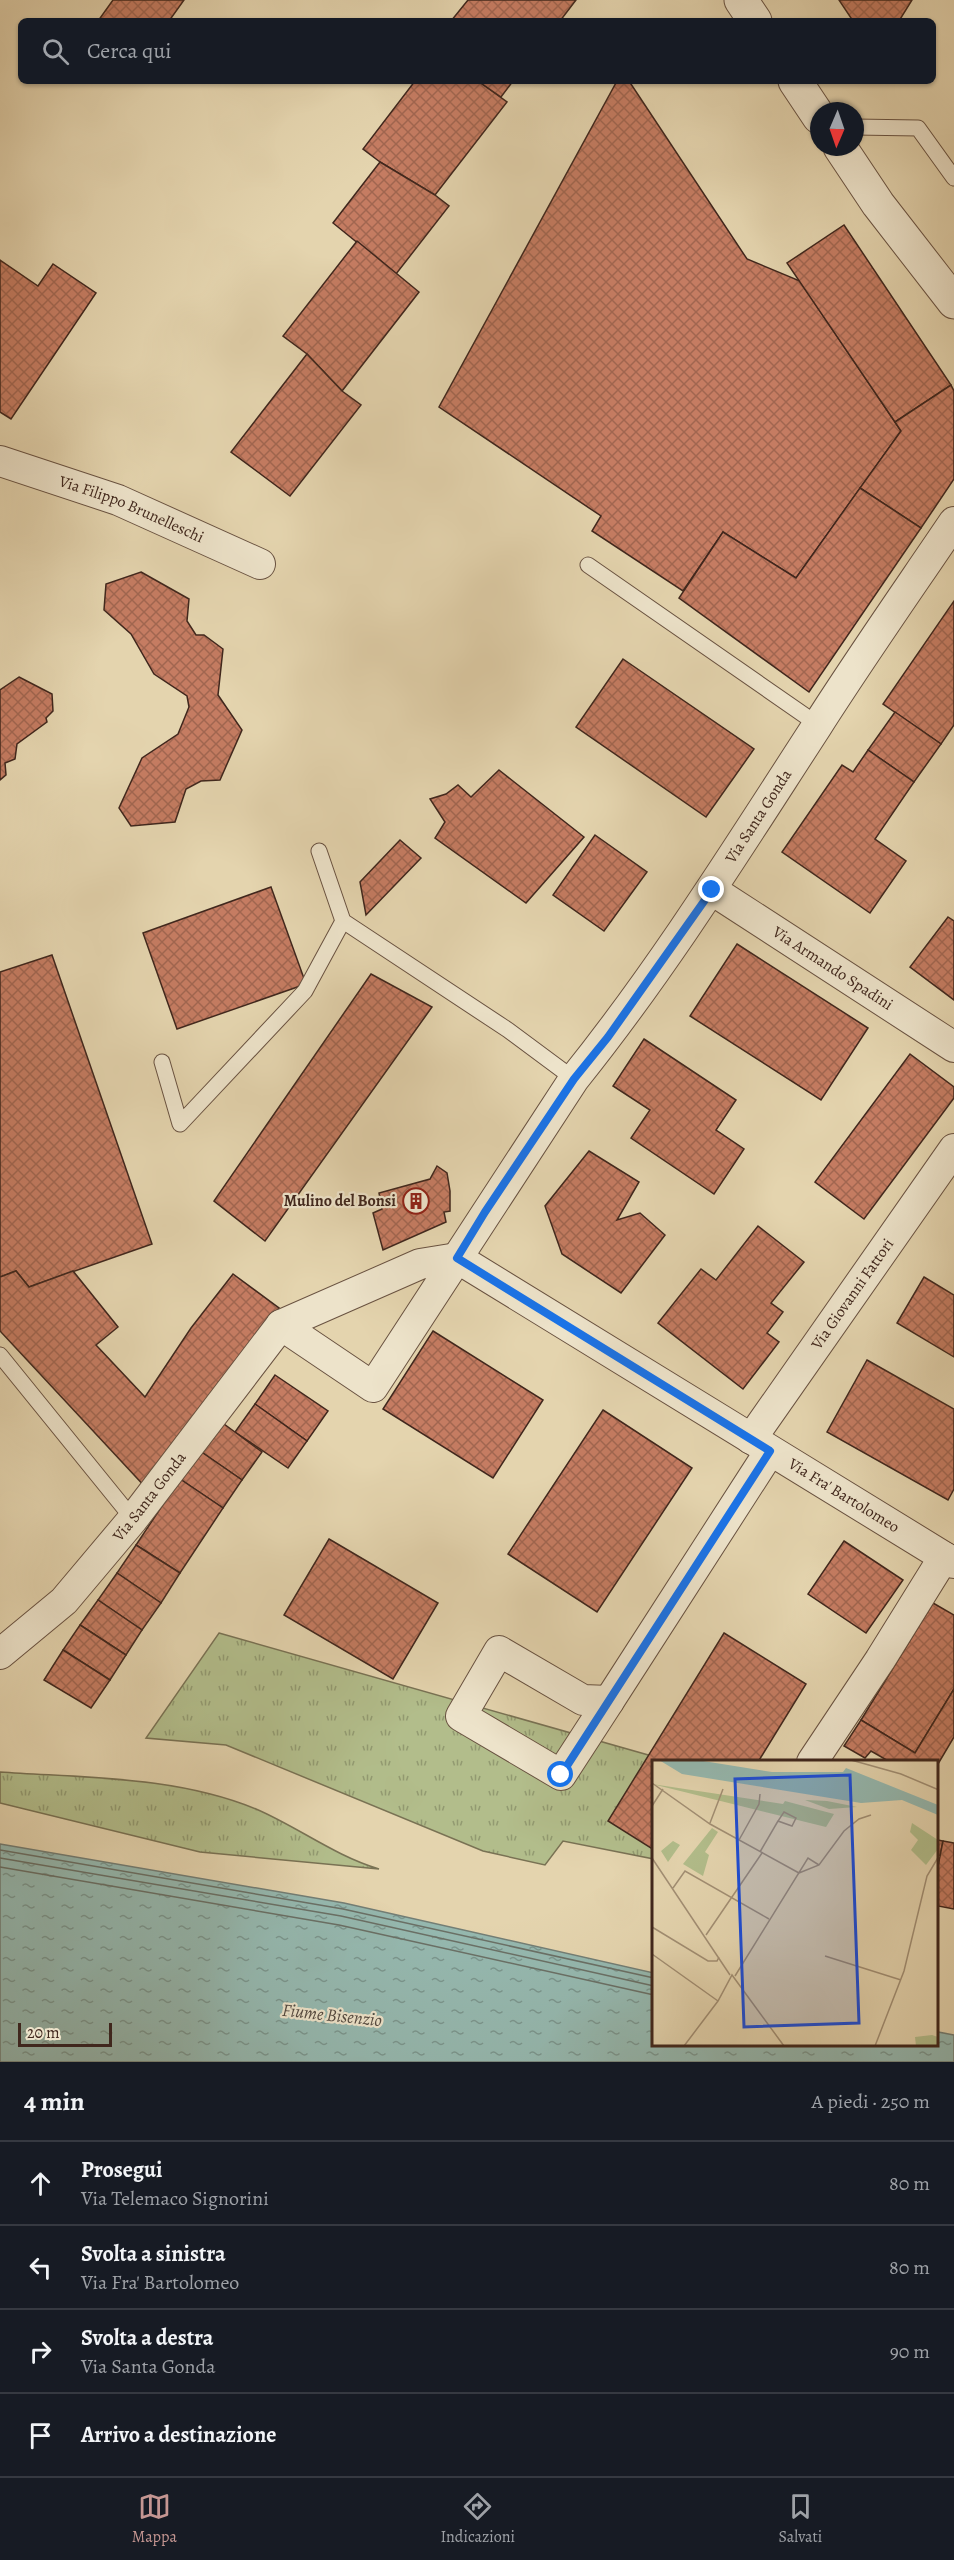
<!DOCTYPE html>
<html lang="it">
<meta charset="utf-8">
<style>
body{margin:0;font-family:Alegreya,serif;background:#20242c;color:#f1f3f6}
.compass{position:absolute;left:810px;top:102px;width:54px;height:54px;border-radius:50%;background:#171b24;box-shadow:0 2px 4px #0004;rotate:182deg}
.scale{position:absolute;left:18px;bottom:15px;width:94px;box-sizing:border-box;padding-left:6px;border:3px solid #40271d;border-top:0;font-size:16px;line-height:21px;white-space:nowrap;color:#40271d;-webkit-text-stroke:4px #ede3ca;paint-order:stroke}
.stop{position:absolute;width:18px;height:18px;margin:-14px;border:4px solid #1a73e8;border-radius:50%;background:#fff}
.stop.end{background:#1a73e8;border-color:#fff;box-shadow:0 2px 6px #0008}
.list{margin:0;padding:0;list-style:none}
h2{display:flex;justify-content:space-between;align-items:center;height:78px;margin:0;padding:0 24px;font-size:26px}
h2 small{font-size:20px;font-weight:400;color:#9ea1a6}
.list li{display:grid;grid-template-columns:39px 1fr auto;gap:18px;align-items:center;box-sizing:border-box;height:84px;padding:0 24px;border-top:2px solid #363941}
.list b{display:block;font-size:22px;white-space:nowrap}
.list p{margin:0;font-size:20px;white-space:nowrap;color:#9ea1a6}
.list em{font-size:20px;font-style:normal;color:#9ea1a6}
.icon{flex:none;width:33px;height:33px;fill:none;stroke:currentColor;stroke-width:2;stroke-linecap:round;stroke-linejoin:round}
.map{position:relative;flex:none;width:954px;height:2062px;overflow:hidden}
.search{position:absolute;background:#171b24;box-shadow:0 2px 4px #0004;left:18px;right:18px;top:18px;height:66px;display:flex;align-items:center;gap:15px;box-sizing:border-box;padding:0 21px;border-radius:9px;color:#9ea1a6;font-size:22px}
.sheet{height:414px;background:#171b24}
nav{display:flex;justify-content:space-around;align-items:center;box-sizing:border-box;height:84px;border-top:2px solid #363941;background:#171b24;font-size:16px;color:#9ea1a6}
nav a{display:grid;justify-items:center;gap:3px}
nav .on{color:#c59692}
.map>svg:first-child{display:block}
.grass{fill:url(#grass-tufts);stroke:#797254;stroke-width:1.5}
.water{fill:url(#water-ripples);stroke:#737e75;stroke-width:1.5}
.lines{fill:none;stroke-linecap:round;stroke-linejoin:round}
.shore{stroke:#6a7066;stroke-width:1.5}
.building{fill:url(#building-cross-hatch);stroke:#40271d;stroke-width:1.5}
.service-casing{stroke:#695241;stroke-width:17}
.minor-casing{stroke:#695241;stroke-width:32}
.tertiary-casing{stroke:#695241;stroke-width:35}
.service{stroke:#ede3ca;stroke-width:15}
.minor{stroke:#ede3ca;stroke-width:30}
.tertiary{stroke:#ede3ca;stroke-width:33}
.route{stroke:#1a73e8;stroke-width:8}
.labels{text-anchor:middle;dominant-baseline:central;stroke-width:4.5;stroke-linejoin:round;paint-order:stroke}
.street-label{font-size:16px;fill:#40271d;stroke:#ede3ca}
.poi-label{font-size:16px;font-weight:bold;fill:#40271d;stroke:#ede3ca;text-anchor:end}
.water-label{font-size:18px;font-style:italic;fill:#554b42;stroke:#ede3ca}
.inset-road{fill:none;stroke:#a28f74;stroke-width:1.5}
.view{fill:#1d4ed8;fill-opacity:0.15;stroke:#1d4ed8;stroke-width:3}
.inset-edge{fill:none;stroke:#40271d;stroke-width:3}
</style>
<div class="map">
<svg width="954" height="2062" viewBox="0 0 954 2062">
<defs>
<pattern id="grass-tufts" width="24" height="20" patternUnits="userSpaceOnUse" patternTransform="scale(1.5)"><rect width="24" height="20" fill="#b2bd8b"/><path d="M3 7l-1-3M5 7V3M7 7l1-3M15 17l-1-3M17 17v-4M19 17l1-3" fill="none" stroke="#929a71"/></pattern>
<pattern id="water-ripples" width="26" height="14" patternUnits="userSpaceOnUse" patternTransform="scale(1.5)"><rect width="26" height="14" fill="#95b8af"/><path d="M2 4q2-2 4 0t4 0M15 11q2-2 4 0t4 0" fill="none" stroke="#7b968e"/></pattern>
<pattern id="building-cross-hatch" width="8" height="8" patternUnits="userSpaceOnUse" patternTransform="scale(1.5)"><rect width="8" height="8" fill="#c57c62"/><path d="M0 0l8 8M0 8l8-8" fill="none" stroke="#a16650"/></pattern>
</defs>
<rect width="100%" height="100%" fill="#e4d4ae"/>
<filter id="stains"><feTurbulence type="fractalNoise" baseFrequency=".00333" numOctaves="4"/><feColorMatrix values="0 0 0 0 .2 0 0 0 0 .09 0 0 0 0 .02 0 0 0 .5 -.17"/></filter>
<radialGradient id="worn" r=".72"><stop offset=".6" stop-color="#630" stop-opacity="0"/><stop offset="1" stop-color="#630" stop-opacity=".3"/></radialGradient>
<!-- grass -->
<g class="grass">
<path d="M219,1633l454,129h-19v97l-91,-18 -18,24 -62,-14 -257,-106 -80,-7z"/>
<path d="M0,1772c85,6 176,4 256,37 42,18 79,47 123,60l-179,-17 -200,-49z"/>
</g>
<!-- water -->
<path class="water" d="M0,1844l344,59 310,70v73h284v-14l16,3v27h-954z"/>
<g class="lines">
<!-- shore -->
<g class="shore">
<path d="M0,1850l343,59 311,69"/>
<path d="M0,1858l341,58 313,70"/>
<path d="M0,1867l339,58 315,70"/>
</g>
</g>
<!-- building -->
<g class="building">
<path d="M113,0h71l-15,21h-71z"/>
<path d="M468,0h108l-16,21h-109z"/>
<path d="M839,0h73l-13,21h-46z"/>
<path d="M415,81h63l29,21 -72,93 -55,-33 -17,-13z"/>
<path d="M478,81h35l-12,16z"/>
<path d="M617,81h12l118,178 53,22 101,150 -105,147 -73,-46 -40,59 -91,-60 9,-15 -162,-109z"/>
<path d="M380,162l55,33 14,11 -53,68 -63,-51z"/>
<path d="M844,225l107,160 -56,37 -108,-159z"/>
<path d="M357,241l62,51 -77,99 -35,-37 -24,-18z"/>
<path d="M0,260l38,26 15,-22 43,29 -85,126 -11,-7z"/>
<path d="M307,354l35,37 19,14 -71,91 -59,-44z"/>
<path d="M951,385l3,6v88l-33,49 -61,-40 41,-57 -6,-9z"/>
<path d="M860,488l61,40 -112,164 -130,-94 44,-66 73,46z"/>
<path d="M141,572l48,27 -2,22 9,14h8l19,14 -5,46 24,35 -22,50 -19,1 -15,8 -11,33 -44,4 -12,-18 23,-50 36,-24 11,-27 -2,-11 -33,-22 -23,-40 -27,-24 2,-26z"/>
<path d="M954,601v124l-13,19 -58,-40z"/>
<path d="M623,659l131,90 -48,68 -130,-90z"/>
<path d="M19,677l33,17 1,17 -7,7 1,4 -30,22 -2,15 -10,4 1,12 -6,5v-90z"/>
<path d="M895,712l46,32 -27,38 -46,-32z"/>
<path d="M868,750l46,32 -39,57 31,22 -36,52 -88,-61 60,-87 11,7z"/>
<path d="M499,770l85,67 -58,66 -91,-65 10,-16 -15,-23 16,-5 12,-9 13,12z"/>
<path d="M595,835l52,37 -43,59 -51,-36z"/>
<path d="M400,840l21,18 -55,57 -6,-33z"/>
<path d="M271,887l35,97 -129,45 -34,-96z"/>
<path d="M948,917l6,4v79l-44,-33z"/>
<path d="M737,944l131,84 -47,72 -131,-84z"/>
<path d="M52,955l100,289 -123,43 -13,-16 -16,6v-305z"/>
<path d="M371,974l61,33 -167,234 -51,-40z"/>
<path d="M644,1039l92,61 -20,30 28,19 -30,45 -83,-56 19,-28 -37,-24z"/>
<path d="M910,1054l44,33v11l-90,121 -49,-37z"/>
<path d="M589,1151l50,31 -22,38 23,-7 25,22 -44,58 -59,-39 -17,-48z"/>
<path d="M437,1166l10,7 3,18v20l-6,1 2,10 -63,28 -10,-37 9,-4 -3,-16 51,-14z"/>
<path d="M758,1226l46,36 -33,41 12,9 -16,21 12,9 -36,47 -85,-66 43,-54 15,11z"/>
<path d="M16,1271l13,16 44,-16 45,56 -22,18 49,52 46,-69 42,-54 46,34 -130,183 -149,-160v-54z"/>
<path d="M924,1277l30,18v62l-57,-34z"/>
<path d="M433,1331l110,69 -50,78 -110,-69z"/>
<path d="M867,1360l87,49v80l-6,11 -121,-68z"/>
<path d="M275,1375l53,36 -21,30 -52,-37z"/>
<path d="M255,1404l52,37 -19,27 -53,-36z"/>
<path d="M603,1410l89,58 -95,144 -89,-58z"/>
<path d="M220,1421l42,31 -20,28 -42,-29z"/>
<path d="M200,1451l42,29 -19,28 -43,-29z"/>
<path d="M180,1479l43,29 -43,65 -44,-28z"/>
<path d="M329,1539l109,64 -45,76 -109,-64z"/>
<path d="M844,1541l59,39 -37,53 -58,-39z"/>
<path d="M136,1545l44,28 -19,30 -44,-30z"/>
<path d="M117,1573l44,30 -19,27 -44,-30z"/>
<path d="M98,1600l44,30 -16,25 -46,-30z"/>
<path d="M933,1603l21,12v74l-39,64 -54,-33z"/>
<path d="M80,1625l46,30 -16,25 -47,-30z"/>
<path d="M724,1633l82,51 -48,78h-104v88l-46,-29z"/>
<path d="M63,1650l47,30 -19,28 -47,-28z"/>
<path d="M954,1689v48l-16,27v-2h-48l-19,-11 -6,7 -21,-12 17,-26 54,33z"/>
<path d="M938,1840l5,1 -5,25z"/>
<path d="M943,1841l11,2v66l-16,-3v-40z"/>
</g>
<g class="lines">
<!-- service casing -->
<g class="service-casing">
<g id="service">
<path d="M855,127l63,1 36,50"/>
<path d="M588,565l229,159"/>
<path d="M319,851l24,70 165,109 66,49"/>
<path d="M162,1062l18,62 125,-133 38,-70"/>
<path d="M0,1355l133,164"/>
</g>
</g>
<!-- minor casing -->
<g class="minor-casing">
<g id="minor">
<path id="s1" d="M0,461l118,39 142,64"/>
<path id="s2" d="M712,890l242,157"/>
<path id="s3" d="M457,1258l497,305"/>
<path id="s4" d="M281,1325l92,62 201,-308c90,-112 165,-233 243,-353 44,-69 91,-136 137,-204"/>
<path id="s5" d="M751,1439l203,-290"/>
<path d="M499,1651l84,49 26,1 -48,74 -100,-59z"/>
<path id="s6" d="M0,1654l64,-53 69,-82 148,-194 139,-61 37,-6"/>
<path d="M609,1701l161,-250"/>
<path d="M812,1762l68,-102 64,-103"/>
</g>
</g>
<!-- tertiary casing -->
<g class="tertiary-casing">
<g id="tertiary">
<path d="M741,0l14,21"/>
<path d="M795,81l24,36"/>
<path d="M840,147l38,57 76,98"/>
</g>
</g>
<!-- service -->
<use href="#service" class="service"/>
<!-- minor -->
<use href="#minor" class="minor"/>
<!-- tertiary -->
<use href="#tertiary" class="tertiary"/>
</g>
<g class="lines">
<!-- route -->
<path class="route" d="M561,1775l209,-324 -313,-193 28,-46 89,-133 34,-42 104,-147"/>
</g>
<!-- icons -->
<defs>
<g id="building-ring" transform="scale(1.35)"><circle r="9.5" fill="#ede3ca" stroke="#8f2418" stroke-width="1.5"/><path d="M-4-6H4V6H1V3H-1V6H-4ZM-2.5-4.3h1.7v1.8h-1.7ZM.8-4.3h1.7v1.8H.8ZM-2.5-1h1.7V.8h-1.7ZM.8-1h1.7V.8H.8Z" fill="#8f2418"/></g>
</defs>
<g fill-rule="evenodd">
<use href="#building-ring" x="416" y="1201"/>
</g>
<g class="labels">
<!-- street labels -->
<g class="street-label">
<text stroke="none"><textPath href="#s1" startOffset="140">Via Filippo Brunelleschi</textPath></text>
<text stroke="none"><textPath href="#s4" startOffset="800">Via Santa Gonda</textPath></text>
<text stroke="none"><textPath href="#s2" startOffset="144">Via Armando Spadini</textPath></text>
<text stroke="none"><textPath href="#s5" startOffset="177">Via Giovanni Fattori</textPath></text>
<text stroke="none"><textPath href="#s3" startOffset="454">Via Fra' Bartolomeo</textPath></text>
<text stroke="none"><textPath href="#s6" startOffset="218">Via Santa Gonda</textPath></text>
</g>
<!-- poi labels -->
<g class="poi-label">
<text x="396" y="1201">Mulino del Bonsi</text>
</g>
<!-- water labels -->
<g class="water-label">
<text transform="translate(332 2015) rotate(6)">Fiume Bisenzio</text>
</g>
</g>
<!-- overview -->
<g transform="translate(652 1760)">
<rect width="286" height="286" fill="#e4d4ae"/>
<path d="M0,24l131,20 2,-3 49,13 -8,13zM153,40l22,1 30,6 -28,2zM260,63l26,17v9l-12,16 -15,-15 7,-10 -8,-8zM60,68l6,4 -13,20 4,3 -6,21 -20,-12zM21,81l7,4 -12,17 -7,-11z" fill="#b2bd8b"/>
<path d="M280,275l6,2v8l-22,1 -1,-9z" fill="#b2bd8b"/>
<path d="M7,0h38l75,12h71l3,-4 92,37v10l-36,-15 -41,3 -179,-29z" fill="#95b8af"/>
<path class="inset-road" d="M199,0l50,14 38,16M0,23l58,41 89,49M0,46l11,-17M132,52l12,6 -4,8 -14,-5zM58,63l13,-34M87,80l20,-36 1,-10M108,92l18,-31M0,98l78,117M147,113l20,-8 25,-34 15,-12 12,-4M21,128l12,-17 84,48M0,167l56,34h9l2,-4M54,175l56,-82M0,194l66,47M173,196l76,24M83,216l73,-118 11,7M32,286l34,-45 14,-26 52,71M223,286l29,-75 23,-95 12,-20"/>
<path class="view" d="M198,15l9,248 -115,4 -9,-248z"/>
<rect width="286" height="286" class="inset-edge"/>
</g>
<rect width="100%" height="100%" filter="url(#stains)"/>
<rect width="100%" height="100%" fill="url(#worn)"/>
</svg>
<svg class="compass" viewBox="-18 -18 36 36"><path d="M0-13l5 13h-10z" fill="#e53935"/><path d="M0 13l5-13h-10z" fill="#9ea1a6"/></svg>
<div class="scale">20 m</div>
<div class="stop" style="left:561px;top:1775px"></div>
<div class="stop end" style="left:712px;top:890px"></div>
<div class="search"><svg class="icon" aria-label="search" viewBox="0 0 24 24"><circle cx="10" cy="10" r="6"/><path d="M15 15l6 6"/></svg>Cerca qui</div>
</div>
<section class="sheet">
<h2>4 min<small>A piedi · 250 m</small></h2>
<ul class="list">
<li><svg class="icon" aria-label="ahead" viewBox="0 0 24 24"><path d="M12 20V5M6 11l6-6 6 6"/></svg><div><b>Prosegui</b><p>Via Telemaco Signorini</p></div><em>80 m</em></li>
<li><svg class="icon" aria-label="left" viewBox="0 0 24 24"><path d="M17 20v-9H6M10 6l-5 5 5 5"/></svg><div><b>Svolta a sinistra</b><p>Via Fra' Bartolomeo</p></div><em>80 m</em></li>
<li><svg class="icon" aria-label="right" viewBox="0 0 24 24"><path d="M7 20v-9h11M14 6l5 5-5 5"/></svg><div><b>Svolta a destra</b><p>Via Santa Gonda</p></div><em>90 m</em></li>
<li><svg class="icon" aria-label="arrive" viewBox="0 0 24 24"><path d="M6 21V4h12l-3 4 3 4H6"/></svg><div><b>Arrivo a destinazione</b></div></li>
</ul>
</section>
<nav>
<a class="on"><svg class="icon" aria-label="map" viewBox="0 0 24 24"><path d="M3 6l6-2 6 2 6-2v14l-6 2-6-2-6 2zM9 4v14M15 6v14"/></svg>Mappa</a>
<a><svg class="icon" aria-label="directions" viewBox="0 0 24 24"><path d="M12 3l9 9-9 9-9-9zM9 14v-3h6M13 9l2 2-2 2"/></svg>Indicazioni</a>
<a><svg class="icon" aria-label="saved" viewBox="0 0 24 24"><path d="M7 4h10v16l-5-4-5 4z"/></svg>Salvati</a>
</nav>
